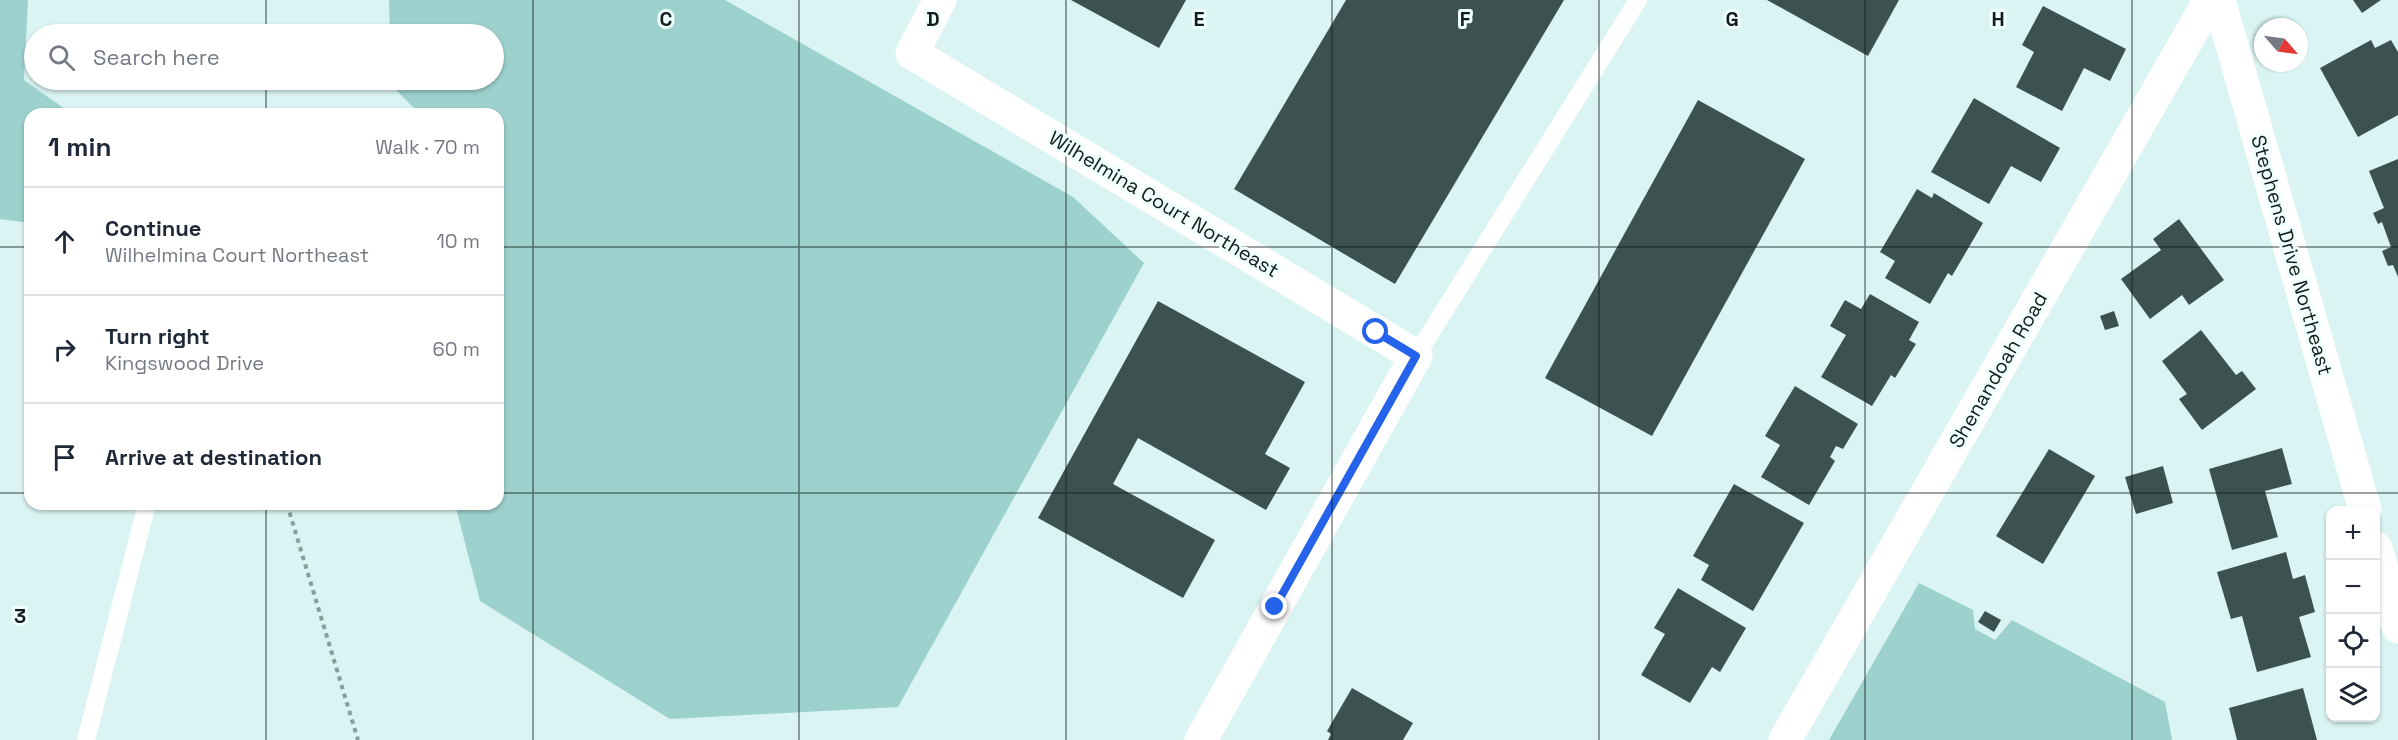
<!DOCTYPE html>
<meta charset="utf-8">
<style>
body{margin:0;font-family:"Space Grotesk",sans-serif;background:#f2f2f3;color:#1f2937}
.controls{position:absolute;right:18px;bottom:18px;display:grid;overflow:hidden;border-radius:12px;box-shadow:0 2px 4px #0004}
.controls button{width:54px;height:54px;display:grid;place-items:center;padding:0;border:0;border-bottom:2px solid #e0e1e3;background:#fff;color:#1f2937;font:30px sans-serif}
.compass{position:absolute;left:2254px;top:18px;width:54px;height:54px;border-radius:50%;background:#fff;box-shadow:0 2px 4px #0004;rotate:118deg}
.stop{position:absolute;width:18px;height:18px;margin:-14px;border:4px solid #2563eb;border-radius:50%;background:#fff}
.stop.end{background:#2563eb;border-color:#fff;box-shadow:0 2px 6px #0008}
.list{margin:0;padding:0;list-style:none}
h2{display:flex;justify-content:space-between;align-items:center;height:78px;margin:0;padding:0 24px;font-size:26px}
h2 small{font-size:20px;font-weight:400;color:#747a83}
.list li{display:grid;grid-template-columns:39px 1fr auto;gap:18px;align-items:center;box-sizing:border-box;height:108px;padding:0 24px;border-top:2px solid #e0e1e3}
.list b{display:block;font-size:22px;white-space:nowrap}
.list p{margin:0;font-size:20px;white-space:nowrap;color:#747a83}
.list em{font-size:20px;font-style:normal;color:#747a83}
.icon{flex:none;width:33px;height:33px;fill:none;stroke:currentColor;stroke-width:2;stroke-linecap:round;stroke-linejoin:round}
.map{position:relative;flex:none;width:2398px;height:740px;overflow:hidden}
.search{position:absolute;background:#fff;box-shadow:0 2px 4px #0004;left:24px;top:24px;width:480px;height:66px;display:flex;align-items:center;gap:15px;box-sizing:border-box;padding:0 21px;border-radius:33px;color:#747a83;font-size:22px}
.panel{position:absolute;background:#fff;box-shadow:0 2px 4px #0004;left:24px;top:108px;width:480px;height:402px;border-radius:18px}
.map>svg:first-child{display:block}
.green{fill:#9cd1cd}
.building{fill:#3c5251}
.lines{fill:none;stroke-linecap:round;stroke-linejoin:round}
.path{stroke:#899d9b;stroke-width:4;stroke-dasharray:4.5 4.5;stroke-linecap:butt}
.lane{stroke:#fff;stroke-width:18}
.street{stroke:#fff;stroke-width:33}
.route{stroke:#2563eb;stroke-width:8}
.grid{fill:none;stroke:#131c1b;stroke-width:1.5;stroke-opacity:0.55}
.labels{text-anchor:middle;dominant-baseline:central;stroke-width:6;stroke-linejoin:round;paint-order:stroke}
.street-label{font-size:20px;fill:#131c1b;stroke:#effffd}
.grid-label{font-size:20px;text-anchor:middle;font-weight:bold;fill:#131c1b;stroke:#effffd;stroke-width:6;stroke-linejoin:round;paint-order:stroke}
</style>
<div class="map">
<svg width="2398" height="740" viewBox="0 0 2398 740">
<rect width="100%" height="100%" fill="#d9f4f2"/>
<!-- green -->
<g class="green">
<path d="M0,0h28l-4,80 48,34h-42v109l-30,-4z"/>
<path d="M389,0h336l348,197 71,66 -246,444 -228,12 -190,-118 -25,-97h43v-390h-78l-27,-27v-7h101v-46h-104z"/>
<path d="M1919,583l54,27 2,19 20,11 17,-20 153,82 7,38h-343z"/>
</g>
<!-- building -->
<g class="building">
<path d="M1071,0h115l-27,48z"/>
<path d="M1346,0h218l-169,284 -161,-95z"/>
<path d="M1767,0h132l-31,56z"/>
<path d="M2353,0h28l-19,13z"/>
<path d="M2043,6l83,43 -16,32 -26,-13 -22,43 -46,-24 18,-35 -12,-7z"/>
<path d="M2371,40l4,8 16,-8 7,12v63l-40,22 -38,-69z"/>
<path d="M1974,98l86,50 -19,34 -30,-16 -22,38 -58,-32z"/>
<path d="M1698,100l107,59 -153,277 -107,-58z"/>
<path d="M2398,159v118l-5,-12 -5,1 -6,-15 9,-4 -9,-25 -4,2 -5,-11 11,-5 -15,-37z"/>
<path d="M1917,189l15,9 2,-5 49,30 -31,53 -4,-3 -18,31 -45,-26 10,-17 -15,-9z"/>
<path d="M2179,219l45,61 -35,25 -7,-10 -32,24 -29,-40 40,-29 -8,-11z"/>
<path d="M1870,294l49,28 -10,18 7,4 -21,34 -4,-3 -19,31 -51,-29 25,-42 -16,-9 15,-26 16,9z"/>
<path d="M1158,301l147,81 -40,72 25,14 -24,42 -128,-72 -25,46 102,56 -32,58 -145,-80z"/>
<path d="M2114,311l5,15 -14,4 -5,-14z"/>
<path d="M2201,330l35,45 6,-4 14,18 -54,41 -23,-31 8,-5 -25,-33z"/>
<path d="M1795,386l63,38 -15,25 -7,-3 -6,11 5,4 -26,44 -48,-28 19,-32 -15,-9z"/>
<path d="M2282,448l10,36 -27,7 13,46 -46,13 -23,-81z"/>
<path d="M2049,449l46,27 -52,88 -47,-28z"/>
<path d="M2163,466l10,37 -37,11 -11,-37z"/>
<path d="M1734,484l70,39 -51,88 -52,-31 8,-15 -16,-9z"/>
<path d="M2286,552l7,27 12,-4 10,37 -16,5 12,40 -54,15 -15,-56 -11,3 -14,-47z"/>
<path d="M1678,588l68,40 -26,44 -8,-5 -22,36 -49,-28 24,-41 -11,-6z"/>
<path d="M1985,611l16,9 -7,12 -16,-10z"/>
<path d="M1352,688l61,35 -10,17h-75l3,-6 -4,-3z"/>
<path d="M2303,688l14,52h-80l-8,-32z"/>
</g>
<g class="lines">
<!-- path -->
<path class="path" d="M287,504l71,236"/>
<!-- lane -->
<g class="lane">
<path d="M1416,356l222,-356"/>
<path d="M86,740l61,-236"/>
</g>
<!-- street -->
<g class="street">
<path d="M940,0l-28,53 504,303 -215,384"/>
<path d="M2219,0l146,510"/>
<path d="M2376,548l22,79"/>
<path d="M1785,740l425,-740"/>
</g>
</g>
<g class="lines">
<!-- route -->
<path class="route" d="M1275,607l141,-251 -40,-24"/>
</g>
<!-- grid -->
<path class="grid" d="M266,0v34M533,0v740M799,0v740M1066,0v740M1332,0v740M1599,0v740M1865,0v740M2132,0v740M266,80v34M0,247h30M498,247h1900M0,493h30M498,493h1900M266,504v236"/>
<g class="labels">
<!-- street labels -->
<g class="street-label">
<text transform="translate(1164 204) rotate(31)">Wilhelmina Court Northeast</text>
<text transform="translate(2292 255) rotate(74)">Stephens Drive Northeast</text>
<text transform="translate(1998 370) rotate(-60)">Shenandoah Road</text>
</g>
</g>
<g class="grid-label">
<text x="666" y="26">C</text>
<text x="933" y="26">D</text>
<text x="1199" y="26">E</text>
<text x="1465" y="26">F</text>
<text x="1732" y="26">G</text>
<text x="1998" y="26">H</text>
<text x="20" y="623">3</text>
</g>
</svg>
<div class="controls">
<button>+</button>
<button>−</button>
<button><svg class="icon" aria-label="locate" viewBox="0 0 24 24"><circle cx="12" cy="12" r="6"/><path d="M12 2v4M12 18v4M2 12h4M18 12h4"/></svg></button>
<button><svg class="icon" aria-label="layers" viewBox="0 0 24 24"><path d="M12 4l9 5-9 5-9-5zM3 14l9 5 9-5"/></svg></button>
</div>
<svg class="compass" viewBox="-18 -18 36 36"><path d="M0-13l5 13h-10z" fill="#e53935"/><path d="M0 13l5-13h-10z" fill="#747a83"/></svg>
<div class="stop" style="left:1376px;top:332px"></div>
<div class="stop end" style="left:1275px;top:607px"></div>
<div class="search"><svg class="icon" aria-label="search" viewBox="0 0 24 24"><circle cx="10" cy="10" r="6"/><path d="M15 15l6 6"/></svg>Search here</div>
<section class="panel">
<h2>1 min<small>Walk · 70 m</small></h2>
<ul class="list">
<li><svg class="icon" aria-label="ahead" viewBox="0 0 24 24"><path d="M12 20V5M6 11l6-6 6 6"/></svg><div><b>Continue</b><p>Wilhelmina Court Northeast</p></div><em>10 m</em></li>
<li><svg class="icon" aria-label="right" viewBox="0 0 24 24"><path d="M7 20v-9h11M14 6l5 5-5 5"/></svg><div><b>Turn right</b><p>Kingswood Drive</p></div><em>60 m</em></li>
<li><svg class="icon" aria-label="arrive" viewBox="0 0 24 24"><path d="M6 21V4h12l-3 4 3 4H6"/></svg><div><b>Arrive at destination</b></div></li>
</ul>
</section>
</div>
